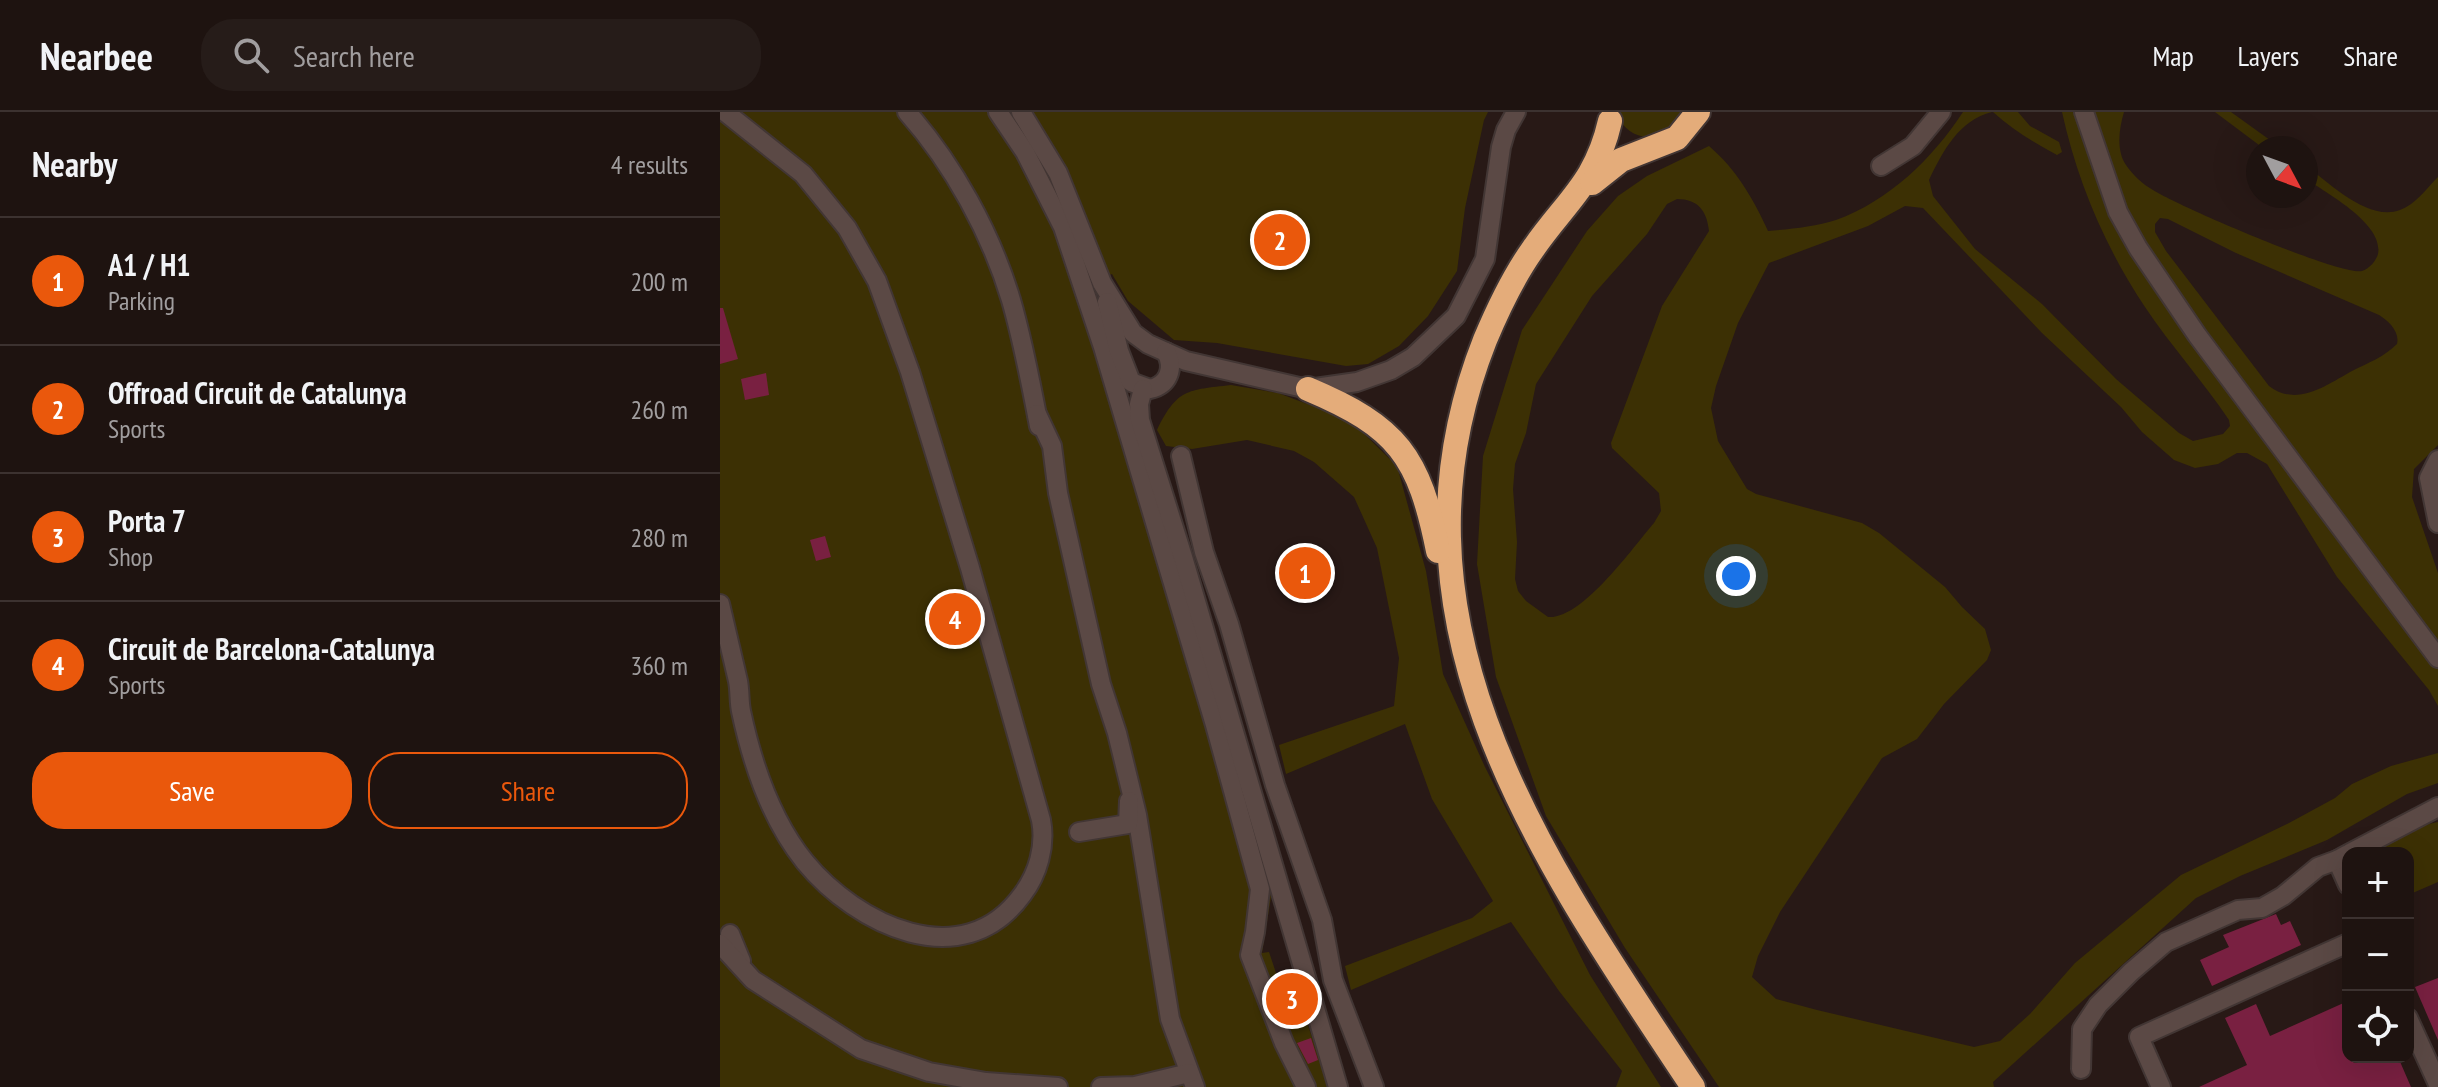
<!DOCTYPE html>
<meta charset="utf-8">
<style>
body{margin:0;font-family:"PT Sans Narrow",sans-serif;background:#261c19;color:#f1f3f6}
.controls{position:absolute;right:24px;bottom:24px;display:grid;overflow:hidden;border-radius:16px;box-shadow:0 8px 32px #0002}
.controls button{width:72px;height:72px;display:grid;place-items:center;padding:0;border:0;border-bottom:2px solid #3c3230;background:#1e1310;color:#f1f3f6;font:40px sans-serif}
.compass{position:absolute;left:1526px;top:24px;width:72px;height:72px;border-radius:50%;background:#1e1310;box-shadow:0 8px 32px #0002;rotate:131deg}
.you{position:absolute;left:1016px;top:464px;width:28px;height:28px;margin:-20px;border:6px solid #fff;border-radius:50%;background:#1a73e8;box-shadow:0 0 0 12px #1a73e833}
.badge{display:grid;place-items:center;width:52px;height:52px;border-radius:50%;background:#ea580c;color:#fff;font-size:26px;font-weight:700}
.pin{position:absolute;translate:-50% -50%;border:4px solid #fff;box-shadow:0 2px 8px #0006}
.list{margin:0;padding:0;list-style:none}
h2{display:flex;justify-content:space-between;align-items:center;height:104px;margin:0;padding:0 32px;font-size:34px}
h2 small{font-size:26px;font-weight:400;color:#a19e9f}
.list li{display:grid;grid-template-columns:52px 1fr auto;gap:24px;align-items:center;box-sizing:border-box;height:128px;padding:0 32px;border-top:2px solid #3c3230}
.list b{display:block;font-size:30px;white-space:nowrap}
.list p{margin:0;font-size:26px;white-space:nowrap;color:#a19e9f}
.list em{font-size:26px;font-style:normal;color:#a19e9f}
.actions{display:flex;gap:16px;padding:24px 32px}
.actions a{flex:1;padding:18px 0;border:2px solid #ea580c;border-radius:32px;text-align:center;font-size:28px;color:#ea580c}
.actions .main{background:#ea580c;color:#fff}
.icon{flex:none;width:44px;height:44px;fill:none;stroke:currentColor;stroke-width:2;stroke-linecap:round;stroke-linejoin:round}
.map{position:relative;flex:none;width:1718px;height:975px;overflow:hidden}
header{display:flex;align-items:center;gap:48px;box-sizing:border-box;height:112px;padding:0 40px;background:#1e1310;border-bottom:2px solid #3c3230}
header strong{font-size:38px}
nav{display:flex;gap:44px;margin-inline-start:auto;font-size:28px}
.search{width:560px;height:72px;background:#261c19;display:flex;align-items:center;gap:20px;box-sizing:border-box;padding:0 28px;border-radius:32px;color:#a19e9f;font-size:30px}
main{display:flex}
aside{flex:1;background:#1e1310}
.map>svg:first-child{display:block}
.green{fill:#3c3004;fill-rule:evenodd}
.building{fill:#792041}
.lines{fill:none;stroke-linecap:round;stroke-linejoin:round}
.minor-casing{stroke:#423634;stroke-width:22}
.highway-casing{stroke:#423634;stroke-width:28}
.minor{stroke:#5b4945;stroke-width:18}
.highway{stroke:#e4ac7a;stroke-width:24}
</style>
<header>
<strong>Nearbee</strong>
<div class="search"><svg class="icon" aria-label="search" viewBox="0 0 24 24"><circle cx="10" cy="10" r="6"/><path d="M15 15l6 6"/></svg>Search here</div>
<nav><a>Map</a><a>Layers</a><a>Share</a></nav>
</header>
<main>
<aside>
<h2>Nearby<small>4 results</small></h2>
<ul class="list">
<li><span class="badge">1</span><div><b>A1 / H1</b><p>Parking</p></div><em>200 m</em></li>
<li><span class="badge">2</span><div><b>Offroad Circuit de Catalunya</b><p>Sports</p></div><em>260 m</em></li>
<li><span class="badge">3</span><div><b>Porta 7</b><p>Shop</p></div><em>280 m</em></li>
<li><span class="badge">4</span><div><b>Circuit de Barcelona-Catalunya</b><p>Sports</p></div><em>360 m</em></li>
</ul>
<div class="actions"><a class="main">Save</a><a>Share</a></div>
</aside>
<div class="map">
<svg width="1718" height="975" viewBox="0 0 1718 975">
<rect width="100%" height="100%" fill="#281916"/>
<!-- green -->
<g class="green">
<path d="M0,0h768l-4,8 -19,88 -8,63 -29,45 -29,30 -31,18 -22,2 -129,-23 -43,-3 -46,-39 -16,-27 -23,8 182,615 -9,56 7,-1 14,42 18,4 -1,4 29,85h-609z"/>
<path d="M895,0h68c-17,31 -52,35 -68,0z"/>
<path d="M1243,0h29c-33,8 -49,39 -63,68l4,16 42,53 67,55 74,75 63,54 14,8 30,-7 7,-8 -1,-6c-26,-39 -58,-74 -84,-113 -39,-58 -68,-126 -83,-195h62c-5,17 -8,38 2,53 7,10 16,19 27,25 25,16 187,86 209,81 7,-2 14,-10 16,-17 6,-30 -50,-60 -72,-75v-13c24,17 62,56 94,44 15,-5 27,-22 38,-33v268l-24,24 -2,28 26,76v133l-9,-16 -92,-113 -70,-113 -20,-11h-10l-19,11 -23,4 -21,-8 -32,-28 -21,-25 -79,-74 -119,-125 -18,-2 -37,20 -99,37 -31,60 -22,63 -5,22 7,33 29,48 9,5 106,29 17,10 66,54 17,20 23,22 6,21 -4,10 -43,44 -27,35 -35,19 -102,154 -22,44 -6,21 24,22 41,11 157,37 26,-6 30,-27 45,-51 106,-88 108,-52 46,-25 17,-14 39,-18 47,-13v30l-31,11 -80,46 -87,36 -44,22 -203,184 1,5h-275l-94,-139 -79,-132 -50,-139 -19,-113 6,-108 39,-126 65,-99 31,-35 29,-20 62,-30c27,23 44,52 59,85 22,-2 47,-4 68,-11 53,-19 97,-62 127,-108zM957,87c21,0 30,12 32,32l-47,75 -51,137 1,5 47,45 2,18 -7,12c-21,24 -72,97 -106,94l-22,-16 -8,-10 -3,-12 2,-37 -4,-53 2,-25 11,-31 10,-49 56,-88 55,-62 20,-30zM1440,106l8,1 68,34 143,62c10,6 21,17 18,29 -13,13 -29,19 -45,27 -24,13 -55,37 -83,15l-103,-135 -11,-19v-8z"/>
<path d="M1273,0h25l12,14 29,16 3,10 -5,3c-23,-12 -45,-26 -64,-43z"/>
<path d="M1495,0h16l50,36h-18z"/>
<path d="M511,273l47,8 72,27 47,46 29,105 17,103 42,93 105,208 71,112h-45l6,-16 -63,-80 -48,-69 -160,68 -6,-24 127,-48 21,-17 -61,-102 -27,-75 -119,50 -7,-29 115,-39 5,-48 -22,-110 -23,-51 -40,-35 -20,-11 -47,-11 -55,9 -26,-3 -9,-16c20,-41 30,-40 74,-45z"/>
<path d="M1718,710v60l-30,13v-42h-51l31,-20z"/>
</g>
<!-- building -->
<g class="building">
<path d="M0,196h3l15,51 -18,5z"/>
<path d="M46,261l3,22 -24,5 -4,-21z"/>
<path d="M105,424l6,21 -15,4 -6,-21z"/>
<path d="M1556,802l5,11 9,-4 11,24 -89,41 -12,-26 29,-13 -6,-12z"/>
<path d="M1718,866v62l-23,-53z"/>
<path d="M1628,889v56h50l13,30h-212l48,-22 -22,-47 31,-14 14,32z"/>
<path d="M591,926l7,22 -10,4 -11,-21z"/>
</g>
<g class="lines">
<!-- minor casing -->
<g class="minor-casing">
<g id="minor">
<path d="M187,0c46,52 84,121 104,188 12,41 20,84 28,126"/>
<path d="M278,0l27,40 38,75 40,120 112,378 45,164 -5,43 -5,23 34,88 22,44"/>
<path d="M301,0l37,61 44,110 31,50 15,11 38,17 122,28 49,-7 34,-12 22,-13 43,-41 29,-57 16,-112 5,-17 10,-18"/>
<path d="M1364,0l34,100 20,36 59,87 241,323"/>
<path d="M1161,54l32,-20 28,-34"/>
<path d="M387,190l12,49 12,31 19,7c18,-4 25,-20 16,-37"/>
<path d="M423,277l-4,15 1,16 43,137 155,530"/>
<path d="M317,302l15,32 6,47 43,191 16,49 20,82 33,204 25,68"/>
<path d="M461,344l23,96 25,72 46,161 47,135 11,60 41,107"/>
<path d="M1718,348l-9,18 9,45"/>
<path d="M0,492c6,26 12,51 18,77 2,10 1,20 3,30 11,52 30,109 64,151 51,62 157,115 217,33 16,-21 24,-49 19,-75l-71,-252 -60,-196 -33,-91 -30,-53 -44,-54 -78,-62"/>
<path d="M359,720l49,-8 1,-23"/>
<path d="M1630,741l88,-46"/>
<path d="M1626,743l-9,5 11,25"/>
<path d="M10,822l11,27"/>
<path d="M0,832l33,36 108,69 68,23 57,10 72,5"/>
<path d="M1688,906l30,66"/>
<path d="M1361,957l1,-40 16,-24 33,-33 35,-30 72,-32 24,-2 21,-12 35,-29 19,-7"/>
<path d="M381,975l34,-1 54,-13"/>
<path d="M1441,975l-22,-50 209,-94"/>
</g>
</g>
<!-- highway casing -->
<g class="highway-casing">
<g id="highway">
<path d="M890,9c-14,62 -44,80 -77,128 -20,28 -35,60 -48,91 -112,283 58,521 208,747"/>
<path d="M872,71l29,-23 56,-22 21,-26"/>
<path d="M588,277c90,38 111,67 130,162"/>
</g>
</g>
<!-- minor -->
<use href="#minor" class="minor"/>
<!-- highway -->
<use href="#highway" class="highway"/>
</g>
</svg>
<div class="controls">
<button>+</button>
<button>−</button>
<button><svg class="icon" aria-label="locate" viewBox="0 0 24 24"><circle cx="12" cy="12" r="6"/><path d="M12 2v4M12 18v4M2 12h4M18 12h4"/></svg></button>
</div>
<svg class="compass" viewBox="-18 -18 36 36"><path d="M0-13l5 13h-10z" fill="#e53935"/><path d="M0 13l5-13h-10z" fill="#a19e9f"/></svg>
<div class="you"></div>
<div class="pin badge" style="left:585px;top:461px">1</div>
<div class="pin badge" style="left:560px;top:128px">2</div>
<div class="pin badge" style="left:572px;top:887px">3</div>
<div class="pin badge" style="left:235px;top:507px">4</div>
</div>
</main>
